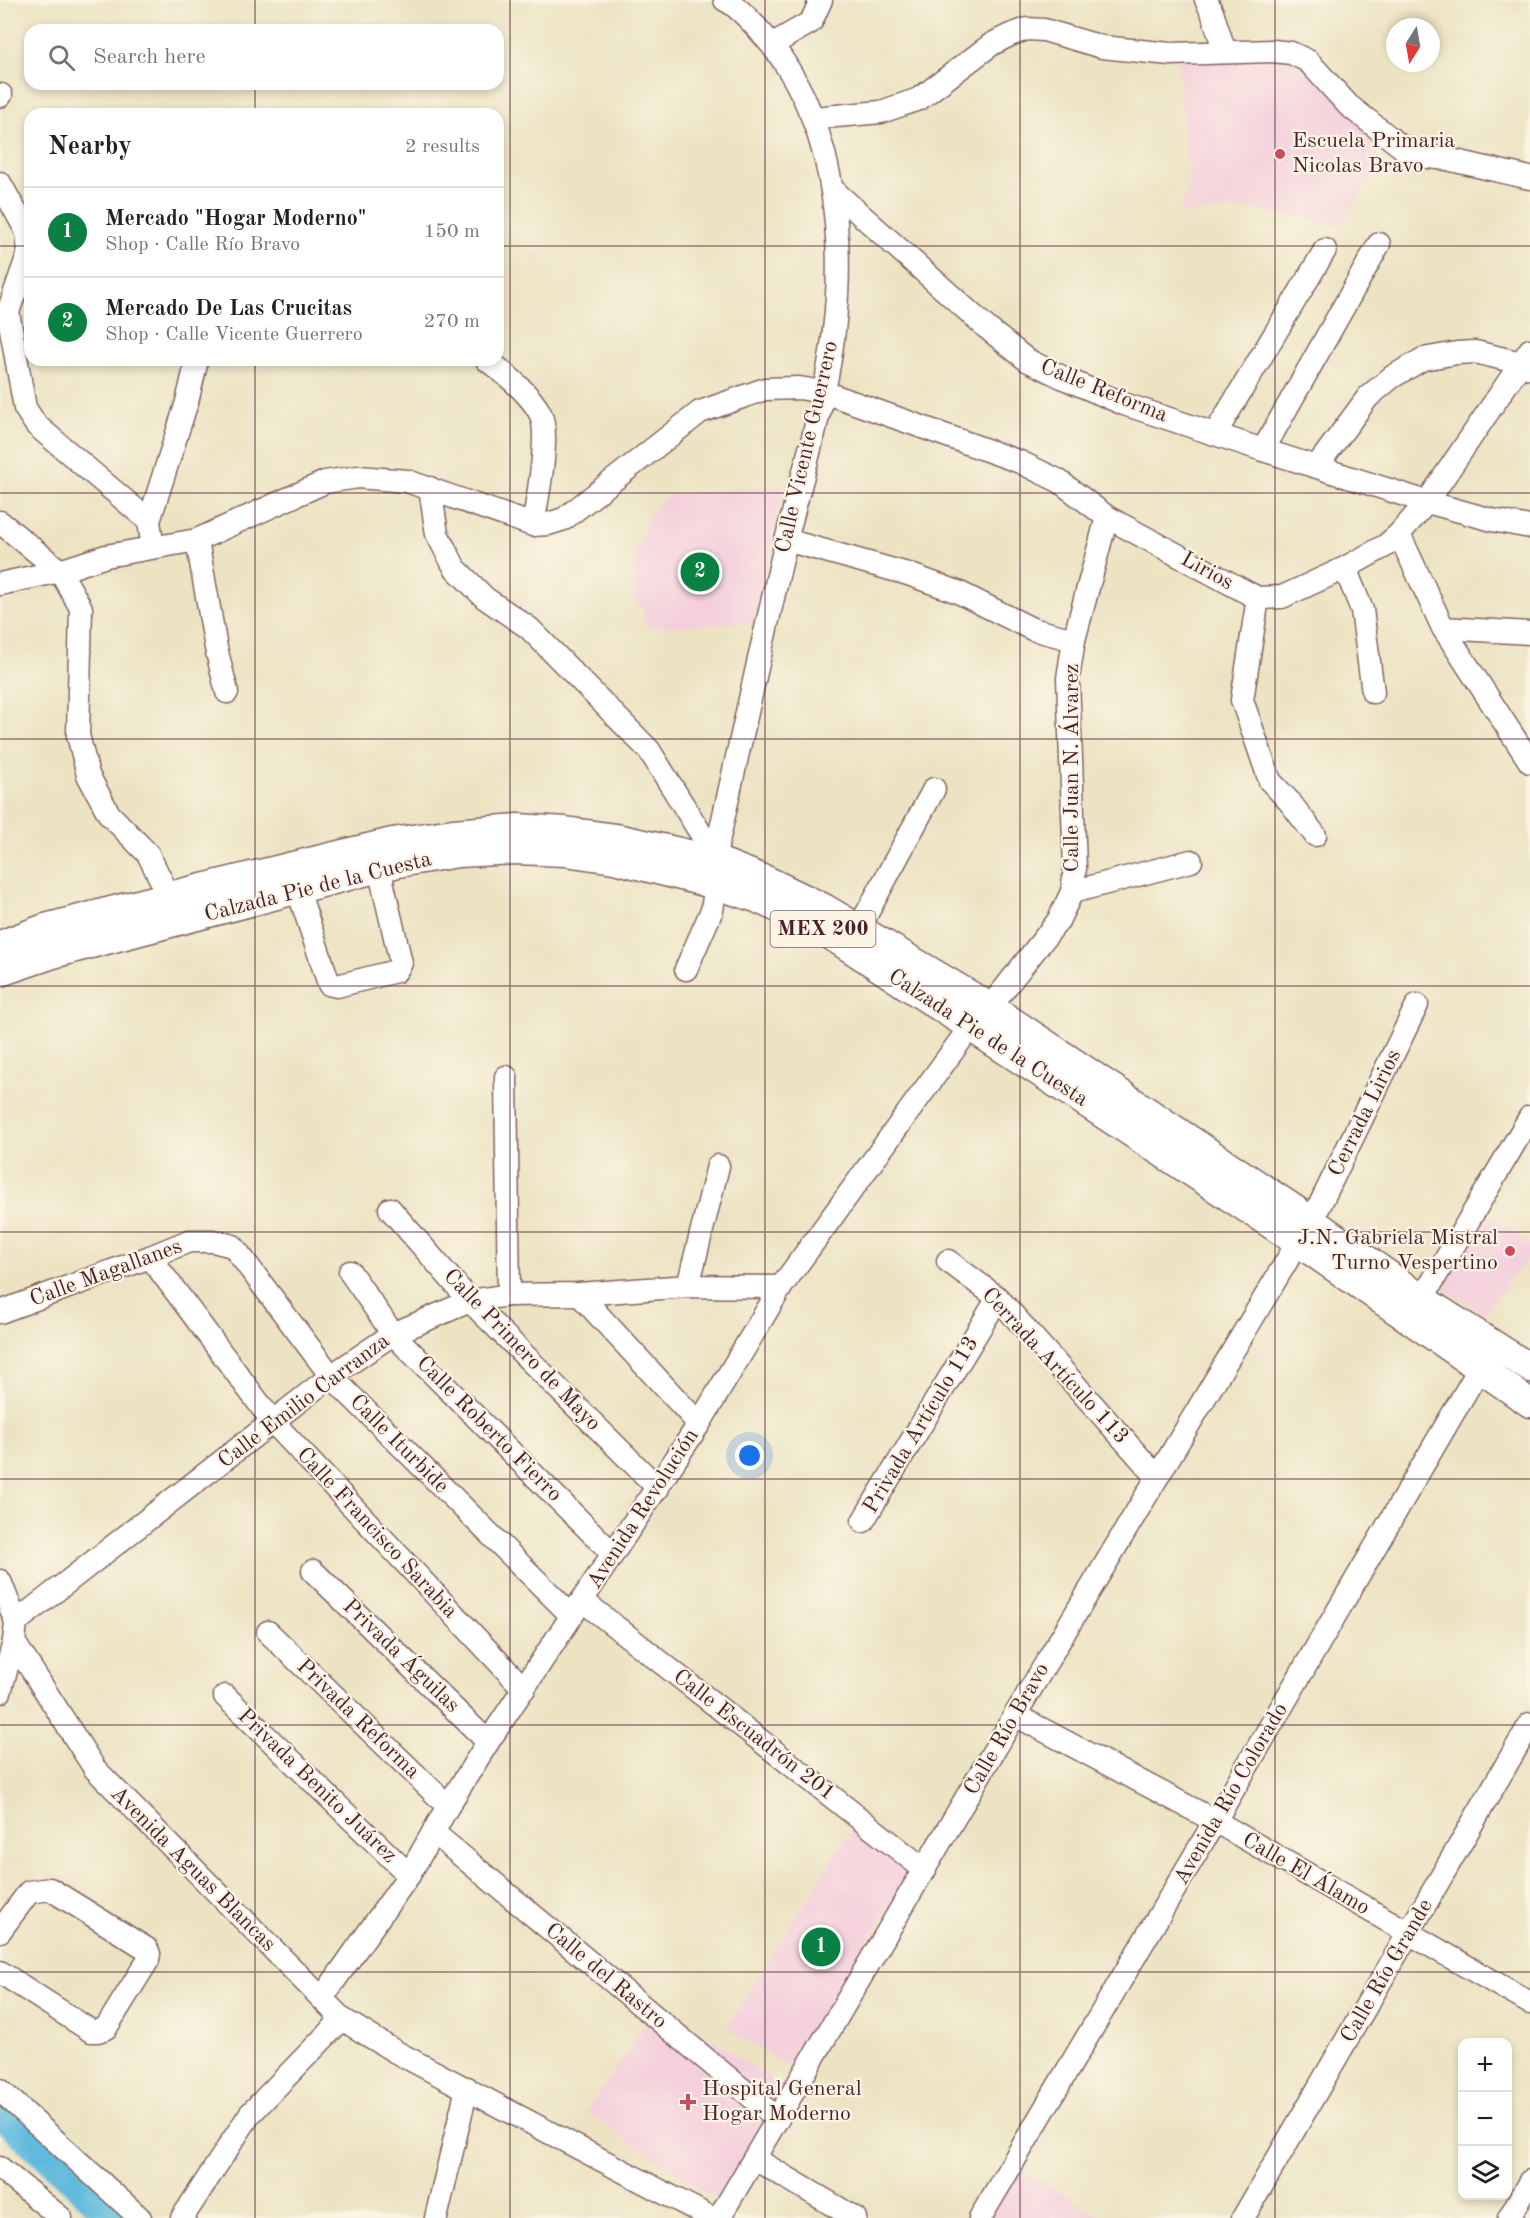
<!DOCTYPE html>
<meta charset="utf-8">
<style>
body{margin:0;font-family:"Old Standard TT",serif;background:#f2f2f2;color:#202124}
.controls{position:absolute;right:18px;bottom:18px;display:grid;overflow:hidden;border-radius:12px;box-shadow:0 3px 9px #0003}
.controls button{width:54px;height:54px;display:grid;place-items:center;padding:0;border:0;border-bottom:2px solid #e0e0e0;background:#fff;color:#202124;font:30px sans-serif}
.compass{position:absolute;left:1386px;top:18px;width:54px;height:54px;border-radius:50%;background:#fff;box-shadow:0 3px 9px #0003;rotate:191deg}
.you{position:absolute;left:750px;top:1456px;width:21px;height:21px;margin:-15px;border:4px solid #fff;border-radius:50%;background:#1a73e8;box-shadow:0 0 0 9px #1a73e833}
.badge{display:grid;place-items:center;width:39px;height:39px;border-radius:50%;background:#0b8043;color:#fff;font-size:20px;font-weight:700}
.pin{position:absolute;translate:-50% -50%;border:3px solid #fff;box-shadow:0 2px 6px #0006}
.list{margin:0;padding:0;list-style:none}
h2{display:flex;justify-content:space-between;align-items:center;height:78px;margin:0;padding:0 24px;font-size:26px}
h2 small{font-size:20px;font-weight:400;color:#757577}
.list li{display:grid;grid-template-columns:39px 1fr auto;gap:18px;align-items:center;box-sizing:border-box;height:90px;padding:0 24px;border-top:2px solid #e0e0e0}
.list b{display:block;font-size:22px;white-space:nowrap}
.list p{margin:0;font-size:20px;white-space:nowrap;color:#757577}
.list em{font-size:20px;font-style:normal;color:#757577}
.icon{flex:none;width:33px;height:33px;fill:none;stroke:currentColor;stroke-width:2;stroke-linecap:round;stroke-linejoin:round}
.map{position:relative;flex:none;width:1530px;height:2218px;overflow:hidden}
.search{position:absolute;background:#fff;box-shadow:0 3px 9px #0003;left:24px;top:24px;width:480px;height:66px;display:flex;align-items:center;gap:15px;box-sizing:border-box;padding:0 21px;border-radius:18px;color:#757577;font-size:22px}
.panel{position:absolute;background:#fff;box-shadow:0 3px 9px #0003;left:24px;top:108px;width:480px;height:258px;border-radius:18px}
.map>svg:first-child{display:block}
.built{fill:#f4cfdc}
.lines{fill:none;stroke-linecap:round;stroke-linejoin:round}
.river{stroke:#5ebadc;stroke-width:39}
.minor-casing{stroke:#836460;stroke-width:25}
.major-casing{stroke:#836460;stroke-width:31}
.minor{stroke:#fff;stroke-width:22}
.major{stroke:#fff;stroke-width:28}
.grid{fill:none;stroke:#4a1f2b;stroke-width:1.5;stroke-opacity:0.55}
.poi-dot{fill:#d1495b;stroke:#fcf5e5;stroke-width:2}
.labels{text-anchor:middle;dominant-baseline:central;stroke-width:4.5;stroke-linejoin:round;paint-order:stroke}
.shield{fill:#fcf5e5;stroke:#7f5f63;stroke-width:1.5}
.shield-label{font-size:21px;font-weight:bold;fill:#4a1f2b}
.poi-label{font-size:22px;fill:#4a1f2b;stroke:#fcf5e5;text-anchor:start}
.street-label{font-size:22px;fill:#4a1f2b;stroke:#fcf5e5}
</style>
<div class="map">
<svg width="1530" height="2218" viewBox="0 0 1530 2218">
<rect width="100%" height="100%" fill="#fcf5e5"/>
<filter id="ink" filterUnits="userSpaceOnUse"><feTurbulence type="fractalNoise" baseFrequency=".0167" numOctaves="2"/><feDisplacementMap in="SourceGraphic" scale="12" xChannelSelector="R" yChannelSelector="G"/><feConvolveMatrix kernelMatrix="1 2 1 2 8 2 1 2 1" color-interpolation-filters="sRGB"/></filter>
<filter id="wash" filterUnits="userSpaceOnUse"><feTurbulence type="fractalNoise" baseFrequency=".008" numOctaves="4" result="noise"/><feDisplacementMap in="SourceGraphic" scale="24" xChannelSelector="R" yChannelSelector="G"/><feGaussianBlur stdDeviation="1.35" result="paint"/><feColorMatrix in="noise" values="0 0 0 0 0 0 0 0 0 0 0 0 0 0 0 0 0 1.4 0 .05"/><feComposite in="paint" operator="in"/></filter>
<g filter="url(#wash)">
<rect width="100%" height="100%" fill="#ece3c2"/>
<!-- built -->
<g class="built">
<path d="M1292,56l82,78 -1,41 -34,50 -97,-17 -64,7 11,-29 -11,-127z"/>
<path d="M783,487l-29,135 -108,6 -3,-19 -10,-9 5,-56 12,-29 19,-21z"/>
<path d="M1476,1208l54,35v11l-46,60 -61,-37z"/>
<path d="M855,1824l59,43 -121,202 -67,-41z"/>
<path d="M659,2004l132,88 -73,108 -132,-88z"/>
<path d="M1019,2169l42,23 42,26h-116z"/>
</g>
<g class="lines">
<!-- river -->
<path class="river" d="M0,2107l121,111"/>
</g>
</g>
<g filter="url(#ink)">
<g class="lines">
<!-- minor casing -->
<g class="minor-casing">
<g id="minor">
<path d="M1206,0l6,12 13,40"/>
<path d="M773,44l38,-22 10,-22"/>
<path d="M0,96l1,-1"/>
<path d="M814,118l67,-6 38,-13 73,-55 18,-9 17,-6 17,1 58,17 68,7 103,-3 18,2 17,8 40,44 64,50 35,4 83,19"/>
<path d="M0,183l27,49 2,20 -21,60 17,96 11,17 113,96"/>
<path d="M832,189l155,139 40,32 39,19 58,25 139,46 164,52 65,18 38,7"/>
<path d="M487,360c17,12 43,34 53,53 11,21 -3,87 -7,112"/>
<path d="M1215,434l110,-184"/>
<path d="M1263,450l116,-206"/>
<path d="M1317,466l51,-69 24,-20 31,-18 34,-6 18,-1 46,11 9,5"/>
<path d="M430,488l7,46 18,34 30,30 44,30 120,122 54,87 13,14"/>
<path d="M0,522l60,49 21,37 -3,127 10,40 21,39 39,40 21,42 4,16"/>
<path d="M1399,534l44,94 87,134"/>
<path d="M151,535l-2,-14 38,-119 10,-42"/>
<path d="M197,540l19,108 11,44"/>
<path d="M786,540l122,34 50,18 74,37 42,11"/>
<path d="M1345,568l17,42 11,82"/>
<path d="M0,584l60,-13 46,-15 91,-16 128,-58 33,-5 49,4 126,44 15,-1 16,-5 136,-107 65,-23 34,-1 25,4 196,70 39,19 48,36 141,76 10,5 24,-1 63,-29 40,-22 14,-12 28,-32 103,-152"/>
<path d="M1258,598l-16,102 28,81 19,20 26,34"/>
<path d="M1443,628l87,5"/>
<path d="M298,890l31,94 8,2 59,-15 5,-8 -22,-95"/>
<path d="M1072,892l119,-31"/>
<path d="M859,928l75,-139"/>
<path d="M686,969l26,-59 4,-25v-34c23,-103 46,-207 70,-310 12,-50 27,-99 38,-150 23,-108 22,-234 -40,-329 -10,-16 -43,-55 -59,-62"/>
<path d="M506,1077l3,218"/>
<path d="M390,1209l80,92 188,187"/>
<path d="M1312,1221l105,-216"/>
<path d="M150,1257l123,165 251,267"/>
<path d="M948,1261l50,37 159,179"/>
<path d="M350,1272l43,62 219,219"/>
<path d="M688,1286l30,-120"/>
<path d="M579,1294l120,130"/>
<path d="M1422,1299l108,-182"/>
<path d="M0,1312l150,-55 39,-16h24l20,5 98,130 241,240"/>
<path d="M863,1521l135,-223"/>
<path d="M313,1571l175,171"/>
<path d="M0,1581l16,41 -2,20 -14,50"/>
<path d="M583,1601l342,269"/>
<path d="M16,1622l315,-246 62,-42 77,-33 39,-6 70,-1 109,-8 93,1"/>
<path d="M268,1632l180,174"/>
<path d="M14,1642l81,127 247,250 54,33 316,166"/>
<path d="M225,1696l184,179"/>
<path d="M1015,1715l200,106 315,182"/>
<path d="M434,1833l344,286"/>
<path d="M0,1931l29,-39 21,-3 97,60 2,5 -1,6 -42,68 -8,3h-7l-91,-59"/>
<path d="M322,1998l87,-123 39,-69 40,-64 211,-318 82,-137 190,-261 19,-19 68,-86 14,-29 3,-24 -7,-190 6,-38 33,-123"/>
<path d="M0,2090l140,128"/>
<path d="M755,2159l100,59"/>
<path d="M0,2168l61,50"/>
<path d="M182,2218l68,-104 92,-95"/>
<path d="M436,2218l31,-130"/>
<path d="M719,2218l296,-503 283,-473"/>
<path d="M980,2218l235,-397 264,-452"/>
<path d="M1243,2218l287,-494"/>
<path d="M1509,2218l21,-37"/>
</g>
</g>
<!-- major casing -->
<g class="major-casing">
<g id="major">
<path d="M0,945l45,-17 124,-32 223,-54 61,-9 65,-5 47,3 51,7 99,22 49,19 60,29 166,99 322,214 110,78 108,69"/>
<path d="M0,972l53,-18 345,-91 60,-10 58,-3 49,2 49,7 102,26 40,13 59,27 483,317 232,161"/>
</g>
</g>
<!-- minor -->
<use href="#minor" class="minor"/>
<!-- major -->
<use href="#major" class="major"/>
</g>
</g>
<!-- grid -->
<path class="grid" d="M255,0v30M510,0v2218M765,0v2218M1020,0v2218M1275,0v2218M255,84v30M0,246h30M498,246h1032M255,360v1858M0,493h1530M0,739h1530M0,986h1530M0,1232h1530M0,1479h1530M0,1725h1530M0,1972h1530"/>
<!-- markers -->
<g class="poi-dot">
<circle cx="1280" cy="154" r="6"/>
<circle cx="1510" cy="1251" r="6"/>
<path d="M685 2093h6v6h6v6h-6v6h-6v-6h-6v-6h6z"/>
</g>
<g class="labels">
<!-- shield labels -->
<rect class="shield" x="770.5" y="911" width="105" height="36" rx="4.5"/>
<g class="shield-label">
<text x="823" y="929">MEX 200</text>
</g>
<!-- poi labels -->
<g class="poi-label">
<text x="1292" y="141">Escuela Primaria<tspan x="1292" dy="25">Nicolas Bravo</tspan></text>
<text x="1498" y="1238" text-anchor="end">J.N. Gabriela Mistral<tspan x="1498" dy="25">Turno Vespertino</tspan></text>
<text x="702" y="2089">Hospital General<tspan x="702" dy="25">Hogar Moderno</tspan></text>
</g>
<!-- street labels -->
<g class="street-label">
<text transform="translate(1104 391) rotate(22)">Calle Reforma</text>
<text transform="translate(807 447) rotate(-77)">Calle Vicente Guerrero</text>
<text transform="translate(1207 571) rotate(29)">Lirios</text>
<text transform="translate(1072 768) rotate(-90)">Calle Juan N. Álvarez</text>
<text transform="translate(318 887) rotate(-14)">Calzada Pie de la Cuesta</text>
<text transform="translate(988 1038) rotate(33)">Calzada Pie de la Cuesta</text>
<text transform="translate(1365 1113) rotate(-64)">Cerrada Lirios</text>
<text transform="translate(106 1273) rotate(-20)">Calle Magallanes</text>
<text transform="translate(522 1350) rotate(46)">Calle Primero de Mayo</text>
<text transform="translate(1055 1366) rotate(47)">Cerrada Artículo 113</text>
<text transform="translate(304 1401) rotate(-37)">Calle Emilio Carranza</text>
<text transform="translate(921 1425) rotate(-59)">Privada Artículo 113</text>
<text transform="translate(489 1429) rotate(45)">Calle Roberto Fierro</text>
<text transform="translate(399 1444) rotate(45)">Calle Iturbide</text>
<text transform="translate(643 1509) rotate(-57)">Avenida Revolución</text>
<text transform="translate(377 1533) rotate(47)">Calle Francisco Sarabia</text>
<text transform="translate(401 1656) rotate(44)">Privada Águilas</text>
<text transform="translate(358 1719) rotate(44)">Privada Reforma</text>
<text transform="translate(1007 1729) rotate(-60)">Calle Río Bravo</text>
<text transform="translate(754 1735) rotate(38)">Calle Escuadrón 201</text>
<text transform="translate(317 1786) rotate(44)">Privada Benito Juárez</text>
<text transform="translate(1231 1794) rotate(-60)">Avenida Río Colorado</text>
<text transform="translate(193 1869) rotate(45)">Avenida Aguas Blancas</text>
<text transform="translate(1306 1874) rotate(30)">Calle El Álamo</text>
<text transform="translate(1387 1971) rotate(-60)">Calle Río Grande</text>
<text transform="translate(606 1976) rotate(40)">Calle del Rastro</text>
</g>
</g>
</svg>
<div class="controls">
<button>+</button>
<button>−</button>
<button><svg class="icon" aria-label="layers" viewBox="0 0 24 24"><path d="M12 4l9 5-9 5-9-5zM3 14l9 5 9-5"/></svg></button>
</div>
<svg class="compass" viewBox="-18 -18 36 36"><path d="M0-13l5 13h-10z" fill="#e53935"/><path d="M0 13l5-13h-10z" fill="#757577"/></svg>
<div class="you"></div>
<div class="pin badge" style="left:821px;top:1947px">1</div>
<div class="pin badge" style="left:700px;top:572px">2</div>
<div class="search"><svg class="icon" aria-label="search" viewBox="0 0 24 24"><circle cx="10" cy="10" r="6"/><path d="M15 15l6 6"/></svg>Search here</div>
<section class="panel">
<h2>Nearby<small>2 results</small></h2>
<ul class="list">
<li><span class="badge">1</span><div><b>Mercado &quot;Hogar Moderno&quot;</b><p>Shop · Calle Río Bravo</p></div><em>150 m</em></li>
<li><span class="badge">2</span><div><b>Mercado De Las Crucitas</b><p>Shop · Calle Vicente Guerrero</p></div><em>270 m</em></li>
</ul>
</section>
</div>
